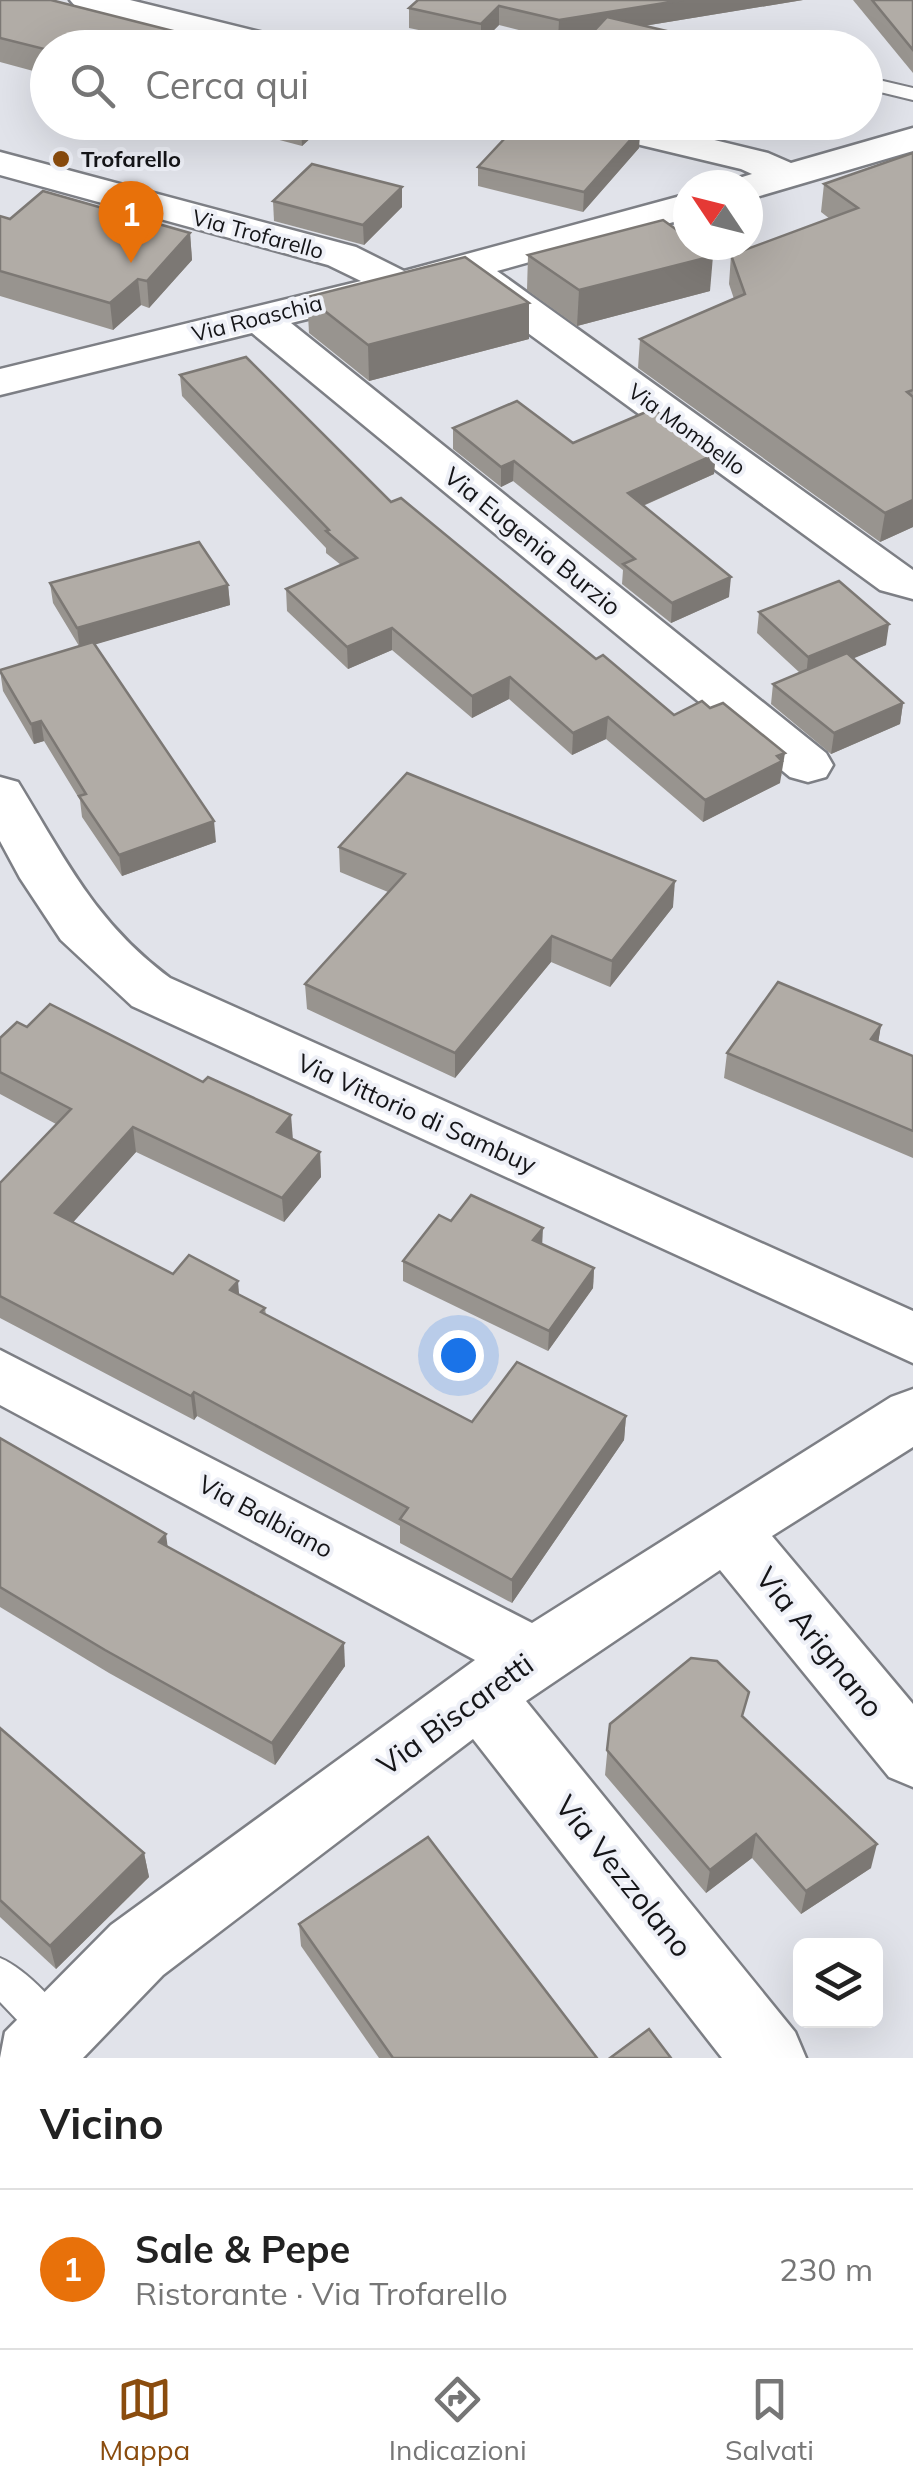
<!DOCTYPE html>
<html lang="it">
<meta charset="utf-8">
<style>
body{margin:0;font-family:Mulish,sans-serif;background:#f6f6f6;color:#222}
.controls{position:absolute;right:30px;bottom:30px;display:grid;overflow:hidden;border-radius:15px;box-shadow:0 10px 40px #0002}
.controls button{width:90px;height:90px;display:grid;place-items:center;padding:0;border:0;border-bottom:2px solid #e0e0e0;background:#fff;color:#222;font:50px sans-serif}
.compass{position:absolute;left:673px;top:170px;width:90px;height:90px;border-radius:50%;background:#fff;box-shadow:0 10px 40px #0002;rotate:305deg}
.you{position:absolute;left:458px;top:1355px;width:35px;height:35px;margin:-25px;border:8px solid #fff;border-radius:50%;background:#1a73e8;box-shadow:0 0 0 15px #1a73e833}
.badge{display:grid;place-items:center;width:65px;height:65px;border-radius:50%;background:#8a4c0e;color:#fff;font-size:32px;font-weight:700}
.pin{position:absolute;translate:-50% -82px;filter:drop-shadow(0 2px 5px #0008)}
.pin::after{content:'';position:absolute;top:52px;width:35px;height:30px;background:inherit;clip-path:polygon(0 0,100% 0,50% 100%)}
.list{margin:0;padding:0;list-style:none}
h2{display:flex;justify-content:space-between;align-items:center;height:130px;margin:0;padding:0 40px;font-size:42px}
h2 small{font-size:32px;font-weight:400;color:#767676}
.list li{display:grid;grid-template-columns:65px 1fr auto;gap:30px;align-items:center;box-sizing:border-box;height:160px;padding:0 40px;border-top:2px solid #e0e0e0}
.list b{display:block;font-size:38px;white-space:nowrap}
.list p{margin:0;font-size:32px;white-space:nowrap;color:#767676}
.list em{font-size:32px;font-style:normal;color:#767676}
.icon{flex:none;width:55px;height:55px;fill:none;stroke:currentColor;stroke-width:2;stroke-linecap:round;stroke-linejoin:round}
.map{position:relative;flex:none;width:913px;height:2058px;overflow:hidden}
.search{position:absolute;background:#fff;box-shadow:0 10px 40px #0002;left:30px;right:30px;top:30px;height:110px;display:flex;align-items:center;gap:25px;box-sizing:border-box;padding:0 35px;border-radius:55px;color:#767676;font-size:38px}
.sheet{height:290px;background:#fff}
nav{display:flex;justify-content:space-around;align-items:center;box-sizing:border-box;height:140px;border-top:2px solid #e0e0e0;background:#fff;font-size:28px;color:#767676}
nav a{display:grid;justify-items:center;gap:5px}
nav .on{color:#8a4c0e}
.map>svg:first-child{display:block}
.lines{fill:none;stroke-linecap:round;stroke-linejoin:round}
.service-casing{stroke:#7d7f85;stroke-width:4}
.minor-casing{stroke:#7d7f85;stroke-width:5}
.service{fill:#fff;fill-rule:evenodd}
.minor{fill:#fff;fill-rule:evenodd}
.wall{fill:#98948f}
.shaded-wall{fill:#7c7874}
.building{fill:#b1aca6;stroke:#7c7874;stroke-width:2.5}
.poi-dot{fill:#8a4c0e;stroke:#eef0f7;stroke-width:4}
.labels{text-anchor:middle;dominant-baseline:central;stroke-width:8;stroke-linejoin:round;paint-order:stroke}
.far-poi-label{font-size:22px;font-weight:bold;fill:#151518;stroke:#eef0f7;text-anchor:start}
.far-street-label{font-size:22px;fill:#151518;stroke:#eef0f7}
.street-label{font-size:25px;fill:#151518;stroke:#eef0f7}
.near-street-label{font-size:30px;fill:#151518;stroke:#eef0f7}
</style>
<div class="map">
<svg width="913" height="2058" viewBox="0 0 913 2058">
<rect width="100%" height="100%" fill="#e1e3ea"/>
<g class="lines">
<!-- service casing -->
<g class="service-casing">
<g id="service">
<path d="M883,81l30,7v12l-37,-9 -2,-4z"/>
<path d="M0,1958c26,11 63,49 74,75l-6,13 -13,5 -13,-5 -42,-44z"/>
</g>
</g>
<!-- minor casing -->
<g class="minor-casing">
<g id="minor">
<path d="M70,0h60l162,40 5,8h-63l-158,-41z"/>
<path d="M573,122h67l128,31 23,10 122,-35v23l-160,47 -5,-2v-11h-14l5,-7 13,-4 -11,-5 -163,-39z"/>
<path d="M0,152l356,95 48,24 284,-77v24l-191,53 416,299v29l-33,-9 -422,-308 -167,41 535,430 7,12 -7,12 -18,5 -18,-5 -538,-444 -252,62v-26l361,-88 -33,-16 -328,-90z"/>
<path d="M0,777l18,5c48,78 76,139 152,196l743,333v52l-781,-357 -71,-66 -41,-62 -20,-37z"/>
<path d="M0,1350l532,273 359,-226 22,-8v58l-141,89 141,168v83l-24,-10 -169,-207 -194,131 269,331 11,26h-84l-249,-319 -310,236 -80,83h-83l5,-26 106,-107 364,-265 -475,-255z"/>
</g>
</g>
<!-- service -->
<use href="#service" class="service"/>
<!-- minor -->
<use href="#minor" class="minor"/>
</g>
<!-- wall -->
<g class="wall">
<path d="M0,0l48,48v27l-48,-13z"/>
<path d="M803,0l-245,40 -59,-15 -18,18 -72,-15v-20z"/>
<path d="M853,0h60v73z"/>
<path d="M211,122h117l-26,24z"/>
<path d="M640,129l-1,19 -56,64 -105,-26v-19z"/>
<path d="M913,153v374l-33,15 -242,-174 2,-29 94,-40 -5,-15 2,-29 99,-36 -9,-7 3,-28z"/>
<path d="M402,187v20l-38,38 -90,-24 -1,-20z"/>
<path d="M0,216l10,3 180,14 2,27 -43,48 -8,-3 -28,25 -113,-34z"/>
<path d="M528,255l182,36 -133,35 -50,-36z"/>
<path d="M307,297l222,6v36l-160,42 -60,-48z"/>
<path d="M180,375l211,127 205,157 78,56 108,60 -2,1v7l-77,39 -97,-83 -34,16 -63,-56 -37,19 -80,-68 -44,19 -61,-58 -1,-22 55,-24 -15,-12v-5l-144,-152z"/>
<path d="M453,428l120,15 141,31 -71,32 86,91 -58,26 -49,-39 1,-14 -110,-89 -12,6 -48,-38z"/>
<path d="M50,583l178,2 2,20 -135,39 121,198 -94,34 -40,-59 -2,-17 -36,-59 -10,3 -31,-53 -3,-21 79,-24 -26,-43z"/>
<path d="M759,612l127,33 -33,13 50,45 -3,21 -69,30 -60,-50 2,-20 27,-11 -43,-40z"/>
<path d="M339,847l334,60 -63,80 -59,-25 -96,116 -148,-69 -2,-25 83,-92 -48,-20z"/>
<path d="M881,1025l-3,17 35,14v102l-189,-80 3,-25z"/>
<path d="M0,1038l293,102 27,12 1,25 -37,45 -148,-70 -63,70 100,52 66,20 26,14 1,7 206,107 154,-6 -2,24 -112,163 -112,-60v-17l-203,-110 -3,4 -194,-102v-135l56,-59 -56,-30z"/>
<path d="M451,1221l91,23 52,24 -1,20 -45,63 -145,-70v-20z"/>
<path d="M0,1438l168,109 177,119 -70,99 -166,-92 -109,-66z"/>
<path d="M745,1719l126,149 -70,46 -49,-56 -46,35 -101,-118 5,-51z"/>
<path d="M0,1728l144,125 5,24 -93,92 -56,-52z"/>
<path d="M299,1924l298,134h-218l-78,-112z"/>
</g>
<!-- shaded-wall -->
<g class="shaded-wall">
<path d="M683,0h120l-245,40 1,-20z"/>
<path d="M499,6v19l-18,18v-19z"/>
<path d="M301,122h27l-26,24z"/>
<path d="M640,129l-1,19 -56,64 1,-20z"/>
<path d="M402,187v20l-38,38 -1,-20z"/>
<path d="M190,233l2,27 -43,48 -2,-27z"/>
<path d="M713,256l-3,35 -133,35 2,-36z"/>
<path d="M138,279l3,26 -28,25 -3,-27z"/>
<path d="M529,303v36l-160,42 -1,-36z"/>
<path d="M716,454l-2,20 -88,39 2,-20z"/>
<path d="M514,461l-1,20 -12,6v-20z"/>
<path d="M913,500v27l-33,15 5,-29z"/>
<path d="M731,577l-2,20 -58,26 1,-20z"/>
<path d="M228,585l2,20 -150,44 -3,-21z"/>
<path d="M889,624l-3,21 -80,33 2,-21z"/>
<path d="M392,628v22l-44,19 -1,-22z"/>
<path d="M510,677l-1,22 -37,19v-22z"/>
<path d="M903,703l-3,21 -69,30 3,-21z"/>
<path d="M608,717l-2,22 -34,16 1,-22z"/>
<path d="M41,721l3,20 -10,3 -3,-20z"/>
<path d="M785,753l-5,30 -77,39 2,-22z"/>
<path d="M214,821l2,21 -94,34 -3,-21z"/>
<path d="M675,881l-2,26 -63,80 2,-26z"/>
<path d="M552,936l-1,26 -96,116v-25z"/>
<path d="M881,1025l-4,25 -6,-11z"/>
<path d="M291,1115l2,25 -16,-8z"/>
<path d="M133,1127l3,25 -76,85 -5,-24z"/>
<path d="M320,1152l1,25 -37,45 -2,-24z"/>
<path d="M543,1228l-1,20 -9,-8z"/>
<path d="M594,1268l-1,20 -45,63 1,-20z"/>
<path d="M238,1281l2,24 -10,-15z"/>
<path d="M194,1392l3,24 -3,4 -3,-24z"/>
<path d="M626,1416l-2,24 -112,163v-23z"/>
<path d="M166,1534l3,23 -10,-15z"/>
<path d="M344,1643l1,23 -70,99 -3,-22z"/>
<path d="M756,1834l-4,24 -46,35 4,-23z"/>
<path d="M877,1844l-6,24 -70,46 5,-23z"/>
<path d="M144,1853l5,24 -93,92 -6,-23z"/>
</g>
<!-- building -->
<g class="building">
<path d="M0,0h51l189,48h-192v2l-48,-12z"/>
<path d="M418,0h265l-124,20 -60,-14 -18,18 -72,-16z"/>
<path d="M872,0h41v50z"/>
<path d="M607,17l132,31h-161z"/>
<path d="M520,122h92l28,7 -56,63 -106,-25z"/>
<path d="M913,153v237l-6,2 6,5v103l-28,13 -245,-174 105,-45 -14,-39 127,-47 -34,-24z"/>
<path d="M312,164l90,23 -39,38 -90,-24z"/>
<path d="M43,191l147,42 -43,48 -9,-2 -28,24 -110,-32v-55l10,3z"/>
<path d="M663,220l25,18v7h10l15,11 -134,34 -51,-35z"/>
<path d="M465,257l64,46 -161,42 -61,-48z"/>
<path d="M246,357l145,145 10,-4 195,161 7,-4 71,60 28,-14 8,7 13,-5 62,50 -8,3 5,5 -77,39 -97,-83 -35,16 -63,-56 -38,19 -80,-68 -45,19 -61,-58 71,-31 -31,-27 3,-1 -149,-155z"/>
<path d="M517,401l56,42 80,-34 63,45 -88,39 103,84 -59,26 -49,-39 12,-5 -121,-98 -13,6 -48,-39z"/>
<path d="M199,542l29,43 -151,43 -27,-45z"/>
<path d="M839,581l50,43 -81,33 -49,-45z"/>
<path d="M93,642l121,179 -95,34 -40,-59 7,-2 -45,-73 -10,3 -31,-53v-1z"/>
<path d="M847,653l56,50 -69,30 -61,-49z"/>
<path d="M407,773l268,108 -63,80 -60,-25 -97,117 -150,-69 100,-110 -66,-27z"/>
<path d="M778,982l103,43 -10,14 42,17v75l-186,-78z"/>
<path d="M50,1004l153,78 5,-5 83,38 -14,17 43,20 -38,46 -149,-71 -78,86 118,61 16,-19 49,26 -8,9 35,18 -4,4 211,110 45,-60 109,54 -114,164 -112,-61 8,-11 -214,-116 -3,4 -191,-100v-113l71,-74 -71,-37v-34l17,-16 10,5z"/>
<path d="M471,1195l72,33 -10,12 61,28 -45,63 -146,-70 36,-46 12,6z"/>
<path d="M0,1438l166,96 -7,8 185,101 -72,100 -167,-93 -105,-63z"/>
<path d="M691,1658l26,3 32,31 -7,24 135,128 -71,47 -50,-57 -46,36 -103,-120 3,-26z"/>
<path d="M0,1728l144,125 -94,93 -50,-46z"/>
<path d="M428,1837l169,221h-204l-94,-134z"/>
<path d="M649,2029l22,29h-61z"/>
</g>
<!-- markers -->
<circle class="poi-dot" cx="61" cy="159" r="10"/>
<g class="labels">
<!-- far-poi labels -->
<g class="far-poi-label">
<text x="81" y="159">Trofarello</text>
</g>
<!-- far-street labels -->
<g class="far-street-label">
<text transform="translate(258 234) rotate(15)">Via Trofarello</text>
<text transform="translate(257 318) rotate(-14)">Via Roaschia</text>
<text transform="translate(687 429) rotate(36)">Via Mombello</text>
</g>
<!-- street labels -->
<g class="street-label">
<text transform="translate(533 541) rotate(39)">Via Eugenia Burzio</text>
<text transform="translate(417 1113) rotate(24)">Via Vittorio di Sambuy</text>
<text transform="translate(266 1516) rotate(28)">Via Balbiano</text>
</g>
<!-- near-street labels -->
<g class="near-street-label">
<text transform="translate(820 1642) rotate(51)">Via Arignano</text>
<text transform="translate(455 1714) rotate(-36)">Via Biscaretti</text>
<text transform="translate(624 1876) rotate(51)">Via Vezzolano</text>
</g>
</g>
</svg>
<div class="controls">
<button><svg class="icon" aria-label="layers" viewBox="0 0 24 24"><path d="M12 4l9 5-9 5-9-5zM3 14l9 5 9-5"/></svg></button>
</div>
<svg class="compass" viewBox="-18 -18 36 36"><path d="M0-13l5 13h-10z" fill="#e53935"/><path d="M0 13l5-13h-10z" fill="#767676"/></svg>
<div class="you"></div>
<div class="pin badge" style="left:131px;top:263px;background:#e8710a">1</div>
<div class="search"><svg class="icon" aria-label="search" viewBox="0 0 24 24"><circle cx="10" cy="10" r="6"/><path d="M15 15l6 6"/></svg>Cerca qui</div>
</div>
<section class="sheet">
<h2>Vicino<small></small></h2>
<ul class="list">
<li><span class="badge" style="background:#e8710a">1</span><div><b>Sale &amp; Pepe</b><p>Ristorante · Via Trofarello</p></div><em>230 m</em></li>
</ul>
</section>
<nav>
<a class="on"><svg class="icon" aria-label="map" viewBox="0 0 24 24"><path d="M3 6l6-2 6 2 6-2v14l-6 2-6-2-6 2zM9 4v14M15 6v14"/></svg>Mappa</a>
<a><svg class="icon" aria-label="directions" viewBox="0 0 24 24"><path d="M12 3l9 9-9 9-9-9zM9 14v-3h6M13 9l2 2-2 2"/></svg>Indicazioni</a>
<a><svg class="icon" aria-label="saved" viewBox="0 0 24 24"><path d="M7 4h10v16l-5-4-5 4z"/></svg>Salvati</a>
</nav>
